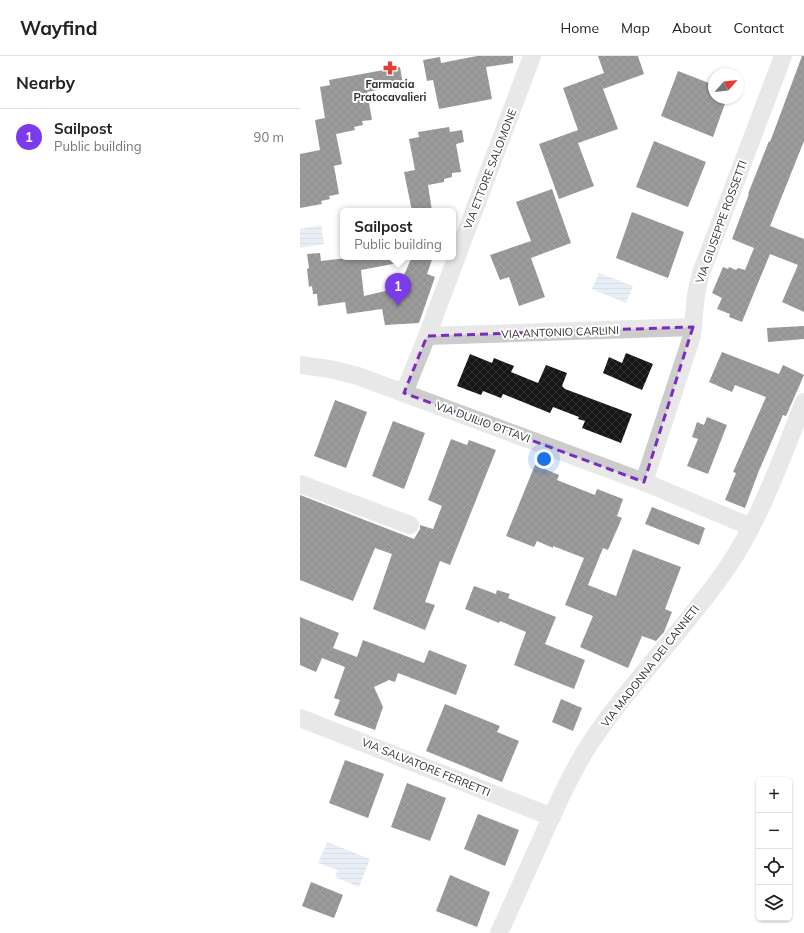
<!DOCTYPE html>
<meta charset="utf-8">
<style>
body{margin:0;font-family:Mulish,sans-serif;background:#f6f6f6;color:#222}
.controls{position:absolute;right:12px;bottom:12px;display:grid;overflow:hidden;border-radius:6px;box-shadow:0 1px 3px #0004}
.controls button{width:36px;height:36px;display:grid;place-items:center;padding:0;border:0;border-bottom:1px solid #e0e0e0;background:#fff;color:#222;font:20px sans-serif}
.compass{position:absolute;left:408px;top:12px;width:36px;height:36px;border-radius:50%;background:#fff;box-shadow:0 1px 3px #0004;rotate:63deg}
.you{position:absolute;left:244px;top:403px;width:14px;height:14px;margin:-10px;border:3px solid #fff;border-radius:50%;background:#1a73e8;box-shadow:0 0 0 6px #1a73e833}
.badge{display:grid;place-items:center;width:26px;height:26px;border-radius:50%;background:#7c3aed;color:#fff;font-size:13px;font-weight:700}
.pin{position:absolute;translate:-50% -33px;filter:drop-shadow(0 1px 2px #0008)}
.pin::after{content:'';position:absolute;top:21px;width:14px;height:12px;background:inherit;clip-path:polygon(0 0,100% 0,50% 100%)}
.popup{position:absolute;left:40px;top:152px;width:116px;height:52px;box-sizing:border-box;display:grid;place-content:center;border-radius:6px;background:#fff;filter:drop-shadow(0 1px 3px #0005);font-size:13px;white-space:nowrap;color:#767676}
.popup b{font-size:15px;color:#222}
.popup::after{content:'';position:absolute;left:50%;top:100%;margin-left:-8px;border:8px solid transparent;border-top-color:#fff}
.list{margin:0;padding:0;list-style:none}
h2{display:flex;justify-content:space-between;align-items:center;height:52px;margin:0;padding:0 16px;font-size:17px}
h2 small{font-size:13px;font-weight:400;color:#767676}
.list li{display:grid;grid-template-columns:26px 1fr auto;gap:12px;align-items:center;box-sizing:border-box;height:56px;padding:0 16px;border-top:1px solid #e0e0e0}
.list b{display:block;font-size:15px;white-space:nowrap}
.list p{margin:0;font-size:13px;white-space:nowrap;color:#767676}
.list em{font-size:13px;font-style:normal;color:#767676}
.icon{flex:none;width:22px;height:22px;fill:none;stroke:currentColor;stroke-width:2;stroke-linecap:round;stroke-linejoin:round}
.map{position:relative;flex:none;width:504px;height:877px;overflow:hidden}
header{display:flex;align-items:center;gap:24px;box-sizing:border-box;height:56px;padding:0 20px;background:#fff;border-bottom:1px solid #e0e0e0}
header strong{font-size:19px}
nav{display:flex;gap:22px;margin-inline-start:auto;font-size:14px}
main{display:flex}
aside{flex:1;background:#fff}
.map>svg:first-child{display:block}
.water{fill:url(#water-rules)}
.building{fill:url(#building-cross-hatch)}
.lines{fill:none;stroke-linecap:round;stroke-linejoin:round}
.street{stroke:#ccc;stroke-width:18}
.marked{fill:none;stroke:#7b2cbf;stroke-width:3;stroke-dasharray:8 5;stroke-linejoin:round}
.labels{text-anchor:middle;dominant-baseline:central;stroke-width:4;stroke-linejoin:round;paint-order:stroke}
.poi-label{font-size:11px;font-weight:bold;fill:#2f2f2f;stroke:#fff}
.street-label{font-size:11px;fill:#2f2f2f;stroke:#fff}
</style>
<header>
<strong>Wayfind</strong>
<nav><a>Home</a><a>Map</a><a>About</a><a>Contact</a></nav>
</header>
<main>
<aside>
<h2>Nearby<small></small></h2>
<ul class="list">
<li><span class="badge">1</span><div><b>Sailpost</b><p>Public building</p></div><em>90 m</em></li>
</ul>
</aside>
<div class="map">
<svg width="504" height="877" viewBox="0 0 504 877">
<defs>
<pattern id="water-rules" width="6" height="5" patternUnits="userSpaceOnUse"><rect width="6" height="5" fill="#cadaeb"/><path d="M0 2.5h6" fill="none" stroke="#aebbca"/></pattern>
<pattern id="building-cross-hatch" width="8" height="8" patternUnits="userSpaceOnUse"><rect width="8" height="8" fill="#161616"/><path d="M0 0l8 8M0 8l8-8" fill="none" stroke="#303030"/></pattern>
</defs>
<rect width="100%" height="100%" fill="#fff"/>
<!-- water -->
<g class="water">
<path d="M21,169l3,19 -24,4v-19z"/>
<path d="M299,217l34,13 -7,17 -34,-14z"/>
<path d="M27,786l43,17 -11,28 -24,-10 3,-7 -20,-7z"/>
</g>
<!-- building -->
<g class="building">
<path d="M177,0h36v7l-27,4 6,32 -53,10 -6,-29 -6,1 -4,-21 17,-3 1,6z"/>
<path d="M298,0h40l6,18 -41,15 15,40 -40,14 16,43 -35,13 -20,-55 39,-14 -15,-42 41,-15z"/>
<path d="M502,0h2v85l-34,85 34,13v73l-22,-10 16,-37 -28,-11 -28,68 -13,-5 1,-3 -13,-5 5,-11 -10,-5 11,-26 5,2 1,-2 7,3 2,-2 7,2 9,-22 -22,-9 17,-45h-1l21,-53 1,1z"/>
<path d="M100,11l3,18 -36,7 5,28 -10,1 1,4 -9,2 1,3 -19,4 6,30 -8,2 5,28 -10,2 1,3 -9,2 1,3 -22,4v-54l20,-4 -5,-30 10,-2 -5,-31 10,-2 -1,-5z"/>
<path d="M378,15l36,14v13h13l-14,39 -52,-21z"/>
<path d="M149,71l1,5 12,-2 2,12 -8,2 5,28 -9,1v4l-8,2v3l-16,3 4,26h-20l-8,-39 11,-2 -6,-31 10,-2 -1,-5z"/>
<path d="M354,85l52,21 -18,45 -52,-20z"/>
<path d="M252,133l19,54 -40,15 14,39 -26,9 -10,-29 -9,3 -10,-25 41,-14 -15,-39z"/>
<path d="M332,156l52,20 -16,46 -52,-20z"/>
<path d="M20,197l1,8 34,-4h42l1,6 -37,7 3,26 34,-8 14,-31h21l-6,17 8,3 -16,46 -34,2 -3,-16 -35,5 -2,-12 -27,4 -1,-12h-4l-1,-8 -3,1 -2,-18 2,-1 -2,-14z"/>
<path d="M504,270v13l-36,3 -1,-14z"/>
<path d="M422,296l57,22 4,-9 21,10 -18,41 -3,-1 -25,58 -13,35 -20,-8 11,-27 -3,-1 33,-75 -31,-12 -3,7 -23,-10z"/>
<path d="M326,297l27,11 -11,26 -39,-17 6,-16 13,6z"/>
<path d="M170,298l22,9 2,-5 20,8 -3,6 27,11 8,-18 21,8 -5,13 3,3 67,25 -11,29 -39,-15 3,-7 -7,-2 1,-2 -26,-10 -3,6 -47,-19 -2,4 -18,-7 -2,4 -24,-9z"/>
<path d="M35,344l32,12 -21,56 -32,-12z"/>
<path d="M407,361l20,8 -19,49 -21,-8 11,-27 -6,-2 5,-15 7,3z"/>
<path d="M93,365l32,12 -21,56 -32,-13z"/>
<path d="M151,383l16,6 2,-5 27,10 -46,115 -10,-4 -11,30 -4,11 10,3 -10,25 -52,-21 19,-55 -17,-6 -22,53 -53,-21v-85l114,44 6,-10v-4l13,4 9,-23 -14,-6z"/>
<path d="M235,409l24,10 -2,5 38,15 2,-6 26,10 -6,17 5,2 -14,32 -5,-2 -15,37 28,11 17,-47 48,18 -16,42 7,3 -8,20 -8,9 -14,-5 -14,32 -48,-21 13,-31 -28,-11 19,-47 -31,-12v2l-16,-7 -3,6 -28,-11z"/>
<path d="M352,451l53,21 -6,17 -54,-21z"/>
<path d="M174,530l22,8 1,-4 13,4 -2,4 48,19 -11,27 40,16 -11,29 -60,-24 12,-33 -26,-11 -1,2 -34,-14z"/>
<path d="M0,561l39,16 -6,15 24,9 6,-17 61,23 5,-13 38,15 -11,30 -58,-22 -3,9 -6,-2 -15,7 9,20 -8,23 -41,-15 6,-15 -6,-2 11,-31 -23,-9 -6,14 -16,-7z"/>
<path d="M261,643l21,9 -9,23 -21,-9z"/>
<path d="M145,648l55,22 -3,6 22,9 -17,41 -76,-31z"/>
<path d="M45,704l39,14 -16,44 -39,-15z"/>
<path d="M107,727l39,15 -16,43 -39,-14z"/>
<path d="M178,758l41,16 -14,36 -41,-17z"/>
<path d="M150,819l40,17 -13,35 -41,-16z"/>
<path d="M11,826l32,13 -9,23 -32,-12z"/>
</g>
<g class="lines">
<!-- street -->
<g class="street">
<path d="M127,280l266,-9"/>
<path d="M0,309l30,4 28,7 286,106 107,45"/>
<path d="M104,337l23,-57 105,-280"/>
<path d="M344,426l48,-146 4,-42 5,-21 82,-217"/>
<path d="M0,428l110,41"/>
<path d="M0,662l252,99"/>
<path d="M199,877c15,-34 31,-68 46,-102 13,-28 25,-56 42,-83 42,-65 99,-119 142,-183 33,-50 53,-108 75,-163"/>
</g>
</g>
<!-- marked area -->
<path d="M0 0H504V877H0ZM393,271l-49,155 -240,-89 23,-57z" fill="#fff" fill-opacity=".55" fill-rule="evenodd"/>
<path class="marked" d="M393,271l-49,155 -240,-89 23,-57z"/>
<!-- icons -->
<defs>
<g id="pharmacy-bare" transform="scale(1.08)"><path d="M-2-6h4v4h4v4h-4v4h-4v-4h-4v-4h4Z" fill="#df4038" stroke="#fff" stroke-width="2.5" paint-order="stroke"/></g>
</defs>
<g fill-rule="evenodd">
<use href="#pharmacy-bare" x="90" y="12"/>
</g>
<g class="labels">
<!-- poi labels -->
<g class="poi-label">
<text x="90" y="28">Farmacia<tspan x="90" dy="13">Pratocavalieri</tspan></text>
</g>
<!-- street labels -->
<g class="street-label">
<text transform="translate(190 113) rotate(-69)">VIA ETTORE SALOMONE</text>
<text transform="translate(421 166) rotate(-70)">VIA GIUSEPPE ROSSETTI</text>
<text transform="translate(260 276) rotate(-2)">VIA ANTONIO CARLINI</text>
<text transform="translate(183 366) rotate(20)">VIA DUILIO OTTAVI</text>
<text transform="translate(350 610) rotate(-52)">VIA MADONNA DEI CANNETI</text>
<text transform="translate(126 711) rotate(22)">VIA SALVATORE FERRETTI</text>
</g>
</g>
</svg>
<div class="controls">
<button>+</button>
<button>−</button>
<button><svg class="icon" aria-label="locate" viewBox="0 0 24 24"><circle cx="12" cy="12" r="6"/><path d="M12 2v4M12 18v4M2 12h4M18 12h4"/></svg></button>
<button><svg class="icon" aria-label="layers" viewBox="0 0 24 24"><path d="M12 4l9 5-9 5-9-5zM3 14l9 5 9-5"/></svg></button>
</div>
<svg class="compass" viewBox="-18 -18 36 36"><path d="M0-13l5 13h-10z" fill="#e53935"/><path d="M0 13l5-13h-10z" fill="#767676"/></svg>
<div class="you"></div>
<div class="pin badge" style="left:98px;top:250px">1</div>
<div class="popup"><b>Sailpost</b>Public building</div>
</div>
</main>
